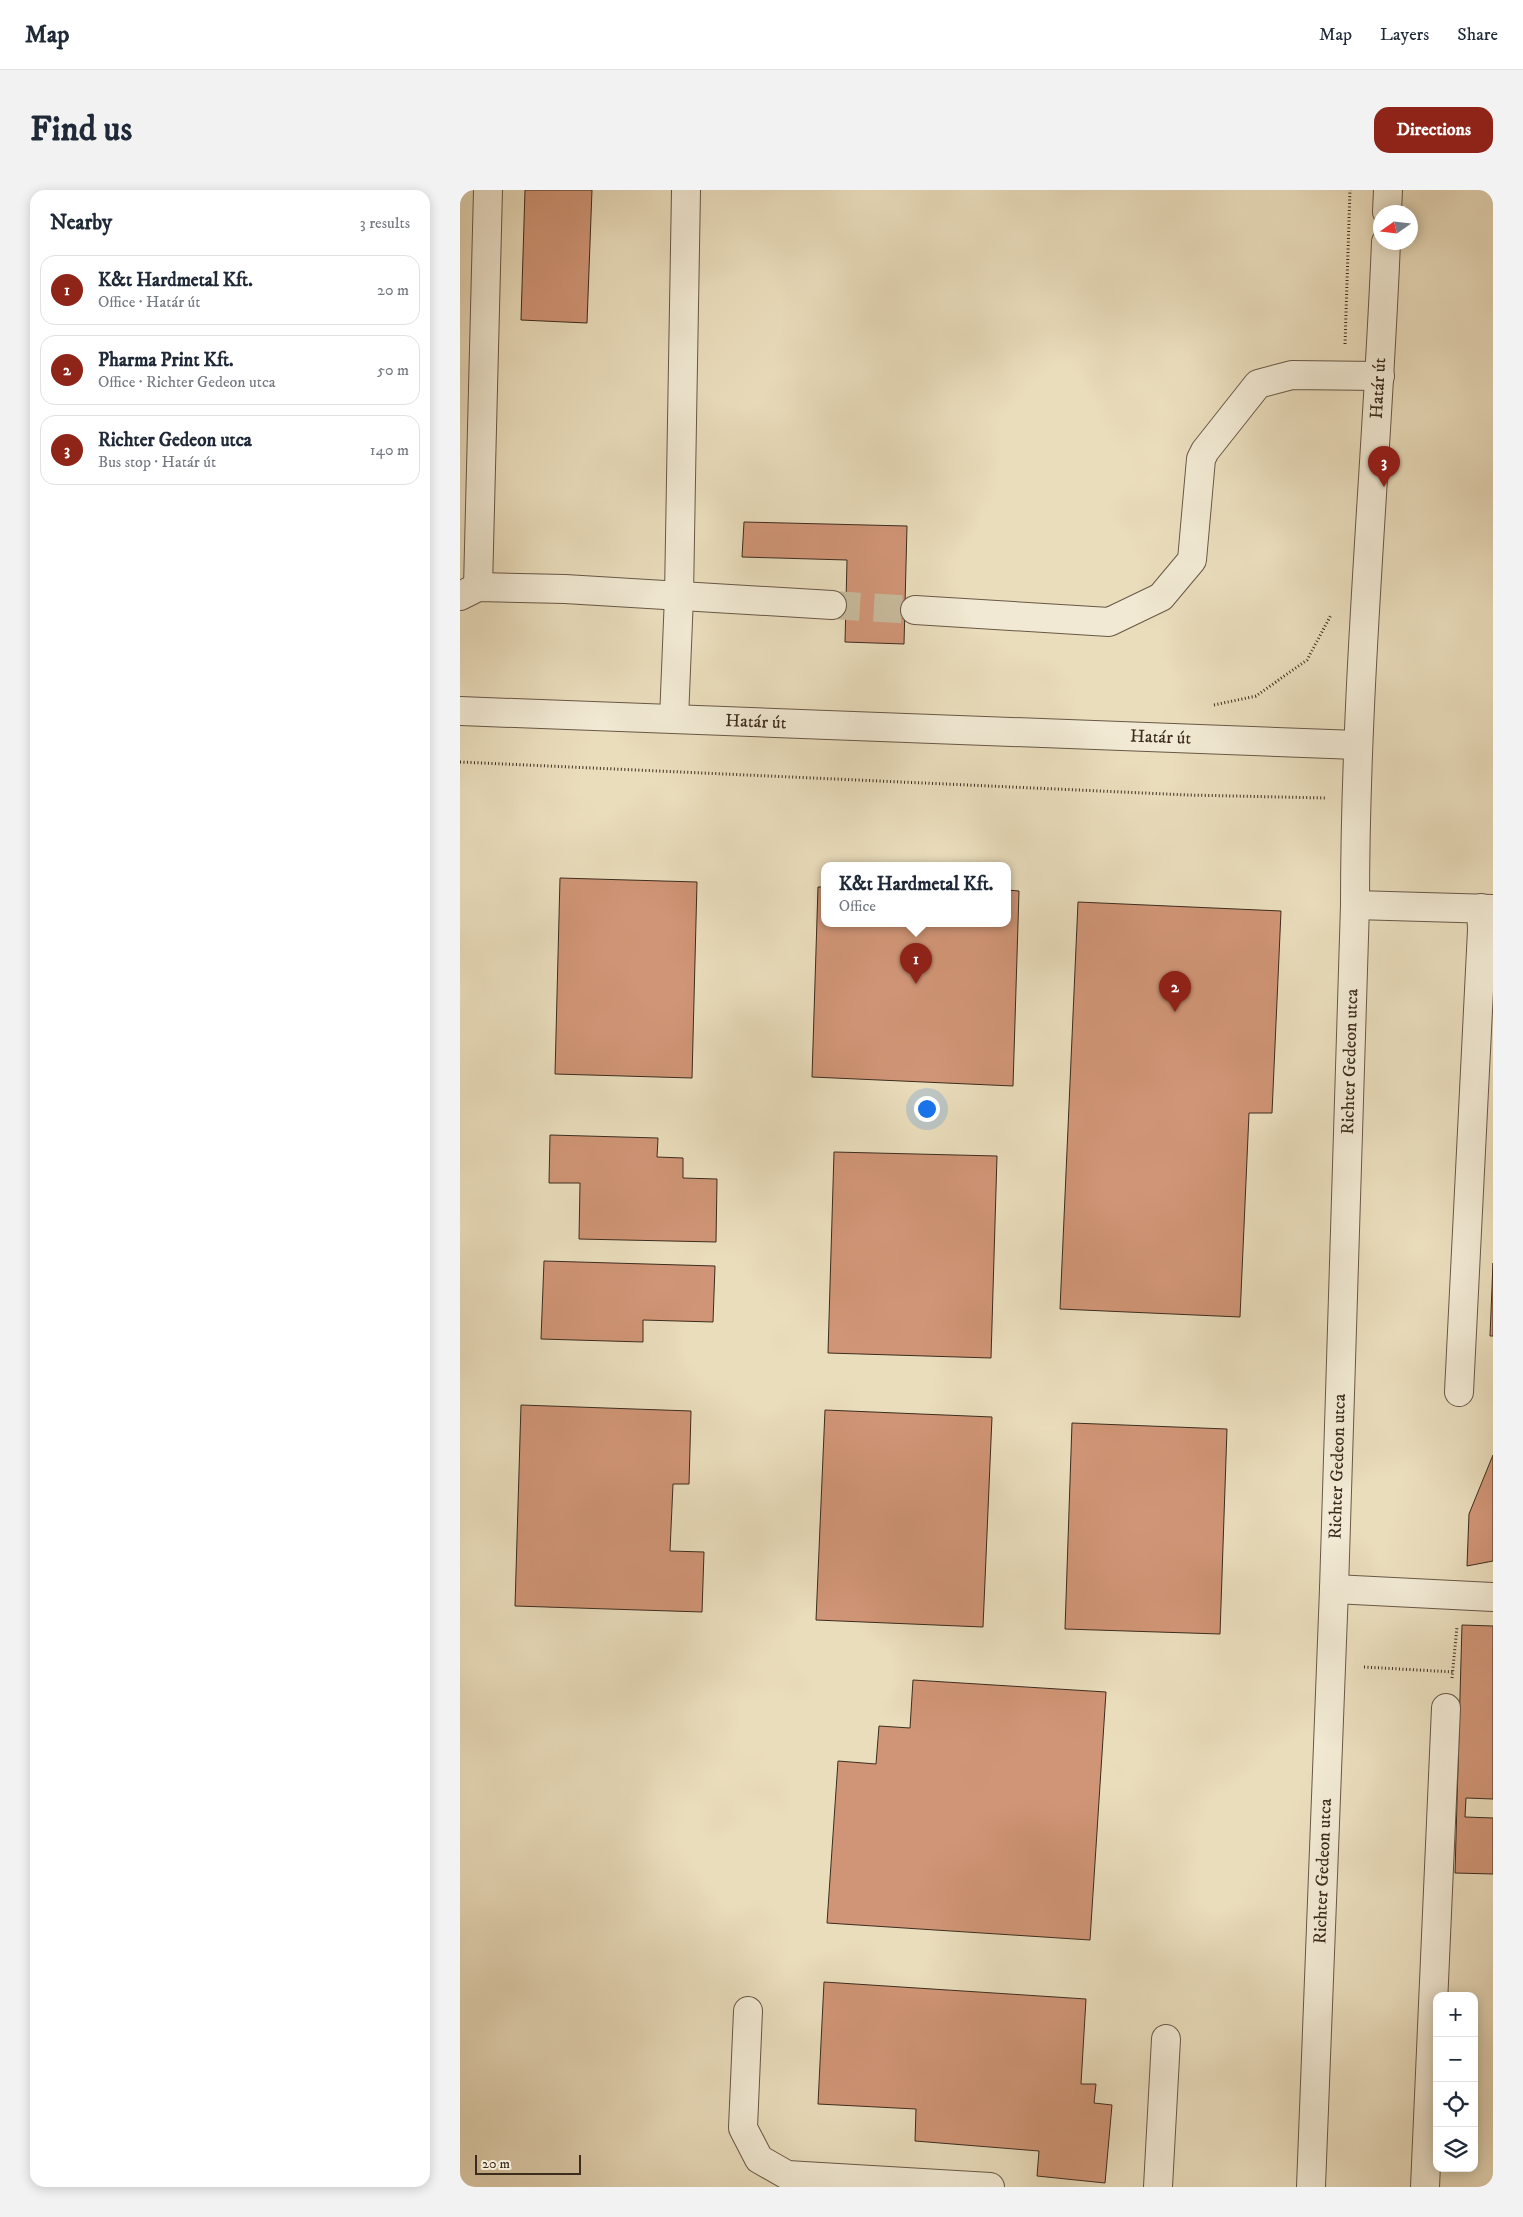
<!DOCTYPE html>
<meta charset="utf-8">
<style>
body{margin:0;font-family:"IM FELL DW Pica",serif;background:#f2f2f3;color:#1f2937}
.controls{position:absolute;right:15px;bottom:15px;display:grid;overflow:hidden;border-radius:10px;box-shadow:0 2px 12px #0003}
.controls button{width:45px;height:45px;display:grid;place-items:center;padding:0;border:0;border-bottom:1px solid #e0e1e3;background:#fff;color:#1f2937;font:25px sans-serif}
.compass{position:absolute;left:913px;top:15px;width:45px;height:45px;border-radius:50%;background:#fff;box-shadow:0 2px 12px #0003;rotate:256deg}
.scale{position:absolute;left:15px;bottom:12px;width:106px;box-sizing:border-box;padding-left:5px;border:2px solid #3c2c1e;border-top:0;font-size:14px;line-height:18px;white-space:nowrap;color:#3c2c1e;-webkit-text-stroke:4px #f1e9d3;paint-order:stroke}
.you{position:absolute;left:466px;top:918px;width:18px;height:18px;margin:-12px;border:4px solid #fff;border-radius:50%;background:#1a73e8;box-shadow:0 0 0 8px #1a73e833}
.badge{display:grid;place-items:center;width:32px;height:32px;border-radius:50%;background:#8f2418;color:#fff;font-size:16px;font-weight:700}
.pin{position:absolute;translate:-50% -41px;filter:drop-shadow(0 1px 2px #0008)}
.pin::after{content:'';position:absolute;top:26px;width:18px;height:15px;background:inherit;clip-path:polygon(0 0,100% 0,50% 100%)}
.popup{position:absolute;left:361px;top:672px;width:190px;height:65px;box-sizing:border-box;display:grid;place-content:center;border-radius:10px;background:#fff;filter:drop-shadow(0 1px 4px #0005);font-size:16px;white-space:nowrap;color:#747a83}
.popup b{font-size:19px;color:#1f2937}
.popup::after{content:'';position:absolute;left:50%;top:100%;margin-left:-10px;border:10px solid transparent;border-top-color:#fff}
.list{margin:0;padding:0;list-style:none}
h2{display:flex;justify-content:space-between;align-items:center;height:65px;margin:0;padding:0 20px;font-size:21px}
h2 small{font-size:16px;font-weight:400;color:#747a83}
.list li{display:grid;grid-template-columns:32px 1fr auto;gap:15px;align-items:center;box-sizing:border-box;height:70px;margin:0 10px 10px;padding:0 10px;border:1px solid #e0e1e3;border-radius:15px}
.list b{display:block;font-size:19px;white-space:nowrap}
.list p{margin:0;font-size:16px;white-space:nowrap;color:#747a83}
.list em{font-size:16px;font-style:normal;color:#747a83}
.icon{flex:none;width:28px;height:28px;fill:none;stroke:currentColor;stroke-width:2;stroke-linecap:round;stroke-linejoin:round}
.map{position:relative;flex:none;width:1033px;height:1997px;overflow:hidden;border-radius:15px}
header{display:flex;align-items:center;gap:30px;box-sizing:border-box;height:70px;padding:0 25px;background:#fff;border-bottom:1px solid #e0e1e3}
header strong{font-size:24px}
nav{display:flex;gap:28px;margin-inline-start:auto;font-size:18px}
.intro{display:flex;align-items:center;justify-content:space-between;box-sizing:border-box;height:120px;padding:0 30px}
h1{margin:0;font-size:35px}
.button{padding:12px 22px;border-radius:15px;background:#8f2418;color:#fff;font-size:18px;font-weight:700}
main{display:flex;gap:30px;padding:0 30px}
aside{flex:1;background:#fff;border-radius:15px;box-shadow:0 2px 12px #0003}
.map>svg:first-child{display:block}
.building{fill:#d09576;stroke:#3c2c1e}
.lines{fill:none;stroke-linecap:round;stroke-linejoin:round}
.minor-tunnel{stroke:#c7ba9c;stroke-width:28;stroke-dasharray:28 14;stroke-linecap:butt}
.minor-casing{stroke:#685846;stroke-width:30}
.path{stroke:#3c2c1e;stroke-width:3;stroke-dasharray:1 2.5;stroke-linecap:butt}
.minor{stroke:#f1e9d3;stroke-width:28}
.labels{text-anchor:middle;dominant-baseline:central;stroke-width:4;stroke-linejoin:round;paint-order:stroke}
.street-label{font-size:18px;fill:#3c2c1e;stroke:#f1e9d3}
</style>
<header>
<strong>Map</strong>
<nav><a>Map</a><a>Layers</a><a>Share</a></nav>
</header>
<div class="intro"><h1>Find us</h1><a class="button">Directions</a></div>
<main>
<aside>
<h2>Nearby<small>3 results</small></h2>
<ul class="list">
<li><span class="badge">1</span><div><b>K&amp;t Hardmetal Kft.</b><p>Office · Határ út</p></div><em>20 m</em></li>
<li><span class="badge">2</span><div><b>Pharma Print Kft.</b><p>Office · Richter Gedeon utca</p></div><em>50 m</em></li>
<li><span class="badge">3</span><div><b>Richter Gedeon utca</b><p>Bus stop · Határ út</p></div><em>140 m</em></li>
</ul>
</aside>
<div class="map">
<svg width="1033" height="1997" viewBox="0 0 1033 1997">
<rect width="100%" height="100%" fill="#eaddbc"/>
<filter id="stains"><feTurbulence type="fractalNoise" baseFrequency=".004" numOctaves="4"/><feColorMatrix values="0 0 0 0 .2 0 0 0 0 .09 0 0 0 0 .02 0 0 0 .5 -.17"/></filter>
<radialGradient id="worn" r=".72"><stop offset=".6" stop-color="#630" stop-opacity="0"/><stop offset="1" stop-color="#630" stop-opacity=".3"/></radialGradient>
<!-- building -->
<g class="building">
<path d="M65,0h67l-5,133 -66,-3z"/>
<path d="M284,332l163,4 -3,118 -59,-2 2,-82 -105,-3z"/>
<path d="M100,688l137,4 -5,196 -137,-4z"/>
<path d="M358,697h7v36h182v-33l12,1 -6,195 -201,-9z"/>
<path d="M618,712l203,9 -9,202h-23l-9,204 -180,-8z"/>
<path d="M90,945l108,3 -1,19 26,1v20l34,1 -1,63 -137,-3 1,-56h-31z"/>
<path d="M374,962l163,4 -6,202 -163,-5z"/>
<path d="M84,1071l171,5 -2,56 -70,-2v22l-102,-3z"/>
<path d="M1033,1073v73h-3z"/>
<path d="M61,1215l170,6 -2,73h-16l-3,67 34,1 -2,60 -187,-6z"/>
<path d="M365,1220l167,7 -9,210 -167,-7z"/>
<path d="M612,1233l155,6 -7,205 -155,-5z"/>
<path d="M1033,1265v106l-26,5 2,-52z"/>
<path d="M1002,1435l31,1v173l-27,-1 -1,19 28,1v56l-38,-1z"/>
<path d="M453,1490l193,12 -16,248 -263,-17 11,-162 38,3 3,-38 31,2z"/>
<path d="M364,1792l262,17 -5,85h15l-2,19 18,2 -7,78 -68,-7 2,-25 -124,-10 1,-32 -98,-5z"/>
</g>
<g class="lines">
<!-- minor-tunnel -->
<path class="minor-tunnel" d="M372,415l83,5"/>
<!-- minor casing -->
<g class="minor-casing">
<g id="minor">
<path d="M927,22l1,-22"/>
<path d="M18,397l10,-397"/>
<path d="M0,406l18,-9 87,2 267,16"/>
<path d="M455,420l194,12 52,-25 31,-37 9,-101 4,-8 53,-67 34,-9 88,1"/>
<path id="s1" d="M0,521l897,34"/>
<path d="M214,529l5,-123 7,-406"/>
<path d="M895,715l138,4"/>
<path d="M999,1202l23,-462 -1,-22"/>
<path d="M874,1399l159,8"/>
<path d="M288,1821l-5,117 16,31 28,16 203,12"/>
<path d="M698,1997l8,-148"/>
<path id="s2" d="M851,1997l23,-598 21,-684c0,-221 22,-442 31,-663"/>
<path d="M965,1997l21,-479"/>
</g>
</g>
<!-- path -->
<g class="path">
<path d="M885,154l5,-154"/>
<path d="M754,515l42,-9 51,-36 24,-45"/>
<path d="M0,572l728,33 138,3"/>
<path d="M904,1477l90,5"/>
<path d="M992,1488l5,-51"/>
</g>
<!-- minor -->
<use href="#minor" class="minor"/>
</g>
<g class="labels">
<!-- street labels -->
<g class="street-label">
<text stroke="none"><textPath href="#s2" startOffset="1800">Határ út</textPath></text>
<text stroke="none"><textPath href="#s1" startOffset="296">Határ út</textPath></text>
<text stroke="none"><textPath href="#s1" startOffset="701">Határ út</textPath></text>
<text stroke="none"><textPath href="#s2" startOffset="1126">Richter Gedeon utca</textPath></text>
<text stroke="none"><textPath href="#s2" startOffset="721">Richter Gedeon utca</textPath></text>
<text stroke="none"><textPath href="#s2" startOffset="316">Richter Gedeon utca</textPath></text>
</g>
</g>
<rect width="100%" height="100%" filter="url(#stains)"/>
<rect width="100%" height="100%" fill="url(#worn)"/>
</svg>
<div class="controls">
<button>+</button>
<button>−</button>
<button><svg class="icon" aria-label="locate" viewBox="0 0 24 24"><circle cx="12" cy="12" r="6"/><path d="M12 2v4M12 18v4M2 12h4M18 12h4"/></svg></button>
<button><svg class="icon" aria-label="layers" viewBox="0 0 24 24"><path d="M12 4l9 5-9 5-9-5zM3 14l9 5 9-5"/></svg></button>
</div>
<svg class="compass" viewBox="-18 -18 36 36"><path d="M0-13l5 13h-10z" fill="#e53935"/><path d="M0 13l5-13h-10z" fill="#747a83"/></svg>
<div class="scale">20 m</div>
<div class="you"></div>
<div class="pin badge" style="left:456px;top:794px">1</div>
<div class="popup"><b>K&amp;t Hardmetal Kft.</b>Office</div>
<div class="pin badge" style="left:715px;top:822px">2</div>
<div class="pin badge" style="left:924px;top:297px">3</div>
</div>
</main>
